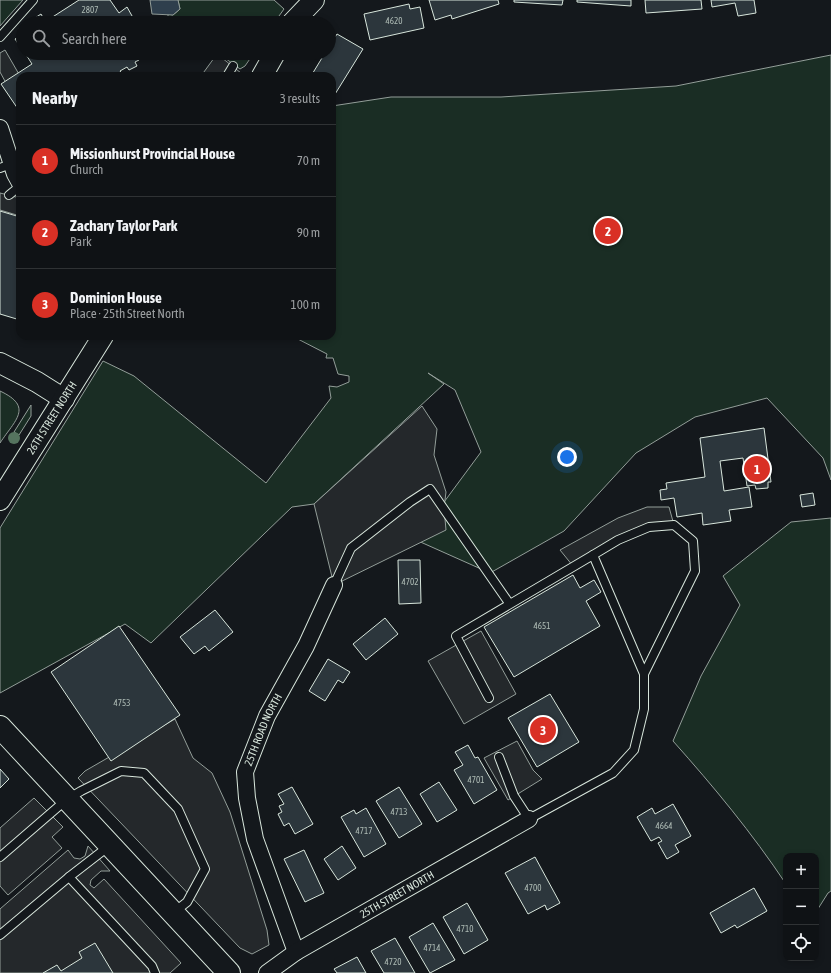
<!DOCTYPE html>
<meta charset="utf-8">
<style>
body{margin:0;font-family:"Asap Condensed",sans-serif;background:#181b1e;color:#f1f3f6}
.controls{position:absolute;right:12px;bottom:12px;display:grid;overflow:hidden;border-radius:8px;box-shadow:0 2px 6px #0003}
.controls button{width:36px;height:36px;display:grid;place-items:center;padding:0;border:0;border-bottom:1px solid #2f3234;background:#0f1215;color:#f1f3f6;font:20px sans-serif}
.you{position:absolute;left:567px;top:457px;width:14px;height:14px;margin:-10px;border:3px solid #fff;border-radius:50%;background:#1a73e8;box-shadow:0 0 0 6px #1a73e833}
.badge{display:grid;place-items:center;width:26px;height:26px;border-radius:50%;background:#d93025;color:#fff;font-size:13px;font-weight:700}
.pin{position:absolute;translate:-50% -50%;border:2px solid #fff;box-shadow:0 1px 4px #0006}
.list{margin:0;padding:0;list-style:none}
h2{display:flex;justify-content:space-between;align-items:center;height:52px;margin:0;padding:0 16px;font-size:17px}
h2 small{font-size:13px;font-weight:400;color:#9b9ea0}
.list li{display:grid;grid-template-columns:26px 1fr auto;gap:12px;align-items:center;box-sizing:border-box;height:72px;padding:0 16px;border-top:1px solid #2f3234}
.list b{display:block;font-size:15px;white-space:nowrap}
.list p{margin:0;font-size:13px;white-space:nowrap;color:#9b9ea0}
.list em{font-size:13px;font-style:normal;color:#9b9ea0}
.icon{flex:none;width:22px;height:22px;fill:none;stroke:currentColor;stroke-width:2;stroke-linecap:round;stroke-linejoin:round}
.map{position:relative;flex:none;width:831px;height:973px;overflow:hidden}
.search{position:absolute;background:#0f1215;box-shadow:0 2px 6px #0003;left:16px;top:16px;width:320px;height:44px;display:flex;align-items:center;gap:10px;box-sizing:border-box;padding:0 14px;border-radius:22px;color:#9b9ea0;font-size:15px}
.panel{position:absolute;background:#0f1215;box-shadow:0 2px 6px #0003;left:16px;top:72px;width:320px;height:268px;border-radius:12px}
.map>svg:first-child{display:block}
.green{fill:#1a2d24;stroke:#939e99}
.parking{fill:#24282b;stroke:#939e99}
.water{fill:#2f3f4d;stroke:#939e99}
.building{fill:#2c363c;stroke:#d8e6dc}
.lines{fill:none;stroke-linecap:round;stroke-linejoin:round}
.service-casing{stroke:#d8e6dc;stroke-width:10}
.minor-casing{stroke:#d8e6dc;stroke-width:18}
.tertiary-casing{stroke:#d8e6dc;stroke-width:22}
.secondary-casing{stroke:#d8e6dc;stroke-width:24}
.service{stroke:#14181c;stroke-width:8}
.minor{stroke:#14181c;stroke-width:16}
.tertiary{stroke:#14181c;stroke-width:20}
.secondary{stroke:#14181c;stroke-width:22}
.tree{fill:#55745f}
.labels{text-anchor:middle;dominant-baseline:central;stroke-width:3;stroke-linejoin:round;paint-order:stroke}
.number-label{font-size:9px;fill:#adbab4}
.street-label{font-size:11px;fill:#d8e6dc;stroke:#14181c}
</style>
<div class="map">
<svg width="831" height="973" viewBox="0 0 831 973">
<rect width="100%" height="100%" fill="#14181c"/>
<!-- green -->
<g class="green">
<path d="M0,0h23l-23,26z"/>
<path d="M178,0h96l10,9 -10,14h-106v-9l5,1 7,-6z"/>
<path d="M218,53h36l-9,13 -5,3z"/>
<path d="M831,55v425l-8,-22 -56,-60 -72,19 -59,36 -72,78 -74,42 -74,-33 65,-88 -26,-62 -27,-17 16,11 -130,120 -22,3 -141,136 -26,-19 -125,69v-165l103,-167 31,15 132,107 65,-85 -2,-12 8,1 12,-5v-6l-11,-2 -5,-16h-7l1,-4 -35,-18h40v-230l59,-9h110l175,-11z"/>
<path d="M0,391c34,16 15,29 0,52z"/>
<path d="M31,405v11l-12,19 -5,-3z"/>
<path d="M831,518v373l-3,2 -12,19v-56h-30v28c-34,-51 -72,-97 -113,-143l28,-65 39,-71 -17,-29 68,-54z"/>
</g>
<!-- parking -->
<g class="parking">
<path d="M5,50l15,26 -14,7 -6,-11v-19z"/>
<path d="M217,54l24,19 -2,3h-38z"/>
<path d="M0,193l20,5v18l-20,-6z"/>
<path d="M422,406l15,23 -3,26 12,37 -2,16 2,22 -112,55 -20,-81z"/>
<path d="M647,507h22l5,18 -25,2 -76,39 -13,-16 58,-32z"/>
<path d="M481,631l35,63 -52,30 -36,-63z"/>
<path d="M175,719l18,39 19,15 18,39 37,118 2,15 -17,9 -12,-6 -162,-170 7,-7z"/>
<path d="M517,741l16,29 9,9 -34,21 -24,-42z"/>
<path d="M34,798l29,29 -11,10 10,11 -54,47 -8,-9v-58z"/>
<path d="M88,846l22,25h-9l-10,9 -1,5 4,3 10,-9 77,84 -11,10h-170v-64l68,-59 6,8 6,1 5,-3z"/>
</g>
<!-- water -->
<path class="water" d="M150,0h28l2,9 -7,6 -21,-1z"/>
<!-- building -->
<g class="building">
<path d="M79,0h31l9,13 8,-6 9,16h-81l-4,-5z"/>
<path d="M429,0h69l1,4 -47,15 -1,-4 -16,5z"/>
<path d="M514,0h49l-1,5 -48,-3z"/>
<path d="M577,0h54v6l-54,-4z"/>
<path d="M645,0h56l1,9 -56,4z"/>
<path d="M711,0h43l2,13 -18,3 -3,-13 -23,4z"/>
<path d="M409,4l1,5 10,-2 4,21 -54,12 -6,-26z"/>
<path d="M41,14l5,9h-19z"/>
<path d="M23,26v25l-8,-12 8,-5 -4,-6z"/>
<path d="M337,34l26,15 -31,50v-23h-21l14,-23h4v-6z"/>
<path d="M25,53h110l4,7 -4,2 2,4 -8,4 -2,-3 -7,4 3,4 -2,1h-101v36l-19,-28 31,-20z"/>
<path d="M0,211l20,6v103l-20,-6z"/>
<path d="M764,428l7,54h-3v6l-12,1 -1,-4 -8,1 -4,-28 -23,3 4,30 25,-4 3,20 -23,3 2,11 -28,4 -1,-12 -25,4 -3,-19 -13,2 -1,-10 7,-1 -1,-6 39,-6 -5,-39z"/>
<path d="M813,493l2,12 -13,2 -2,-12z"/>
<path d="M398,560h22l1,43 -22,1z"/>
<path d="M573,575l7,13 14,-8 7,12 -15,9 14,25 -86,51 -30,-50z"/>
<path d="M215,610l18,22 -24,19 -4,-5 -11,8 -14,-17z"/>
<path d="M385,618l13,16 -32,26 -13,-16z"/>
<path d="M119,626l61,89 -69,46 -60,-89z"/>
<path d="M328,659l22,13 -7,11 -5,-3 -13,21 -16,-10z"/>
<path d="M550,694l29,48 -42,25 -29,-49z"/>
<path d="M468,745l7,13 3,-1 19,33 -23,14 -20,-34 9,-5 -8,-13z"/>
<path d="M0,769l9,10 -9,9z"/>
<path d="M439,782l18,28 -20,12 -17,-28z"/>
<path d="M292,787l21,37 -18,10 -6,-11 -5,3 -6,-12 4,-2 -3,-6 5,-2 -6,-10z"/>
<path d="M399,787l23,37 -23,14 -23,-37z"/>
<path d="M673,804l18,32 -16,9 4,7 -12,7 -9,-16 4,-2 -3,-4 -8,4 -14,-24 15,-9 3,6z"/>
<path d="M366,808l20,36 -22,13 -23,-40 13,-7 2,4z"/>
<path d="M342,846l14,22 -18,12 -14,-21z"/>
<path d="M304,850l20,43 -19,9 -21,-43z"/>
<path d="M535,857l25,46 -13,7 -2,-5 -17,9 -23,-41z"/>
<path d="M754,888l13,23 -30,17 -2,-3 -14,8 -11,-20z"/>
<path d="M467,903l21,37 -24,14 -21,-37z"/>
<path d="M433,923l22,37 -25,13 -21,-36z"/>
<path d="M395,938l20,35h-31l-13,-22z"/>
<path d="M95,943l18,30h-70l14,-8 4,6 21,-13 -3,-6z"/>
<path d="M357,957l9,16h-29l-3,-4z"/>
</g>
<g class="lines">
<!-- service casing -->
<g class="service-casing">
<g id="service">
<path d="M0,37l33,-37"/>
<path d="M227,76l6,-10"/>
<path d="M0,168l11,-4"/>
<path d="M9,195l11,-9"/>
<path d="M334,585l17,-37 59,-46 20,-13 79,114"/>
<path d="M489,698l-33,-62 137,-81"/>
<path d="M499,757l15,39 15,23 84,-46 21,-23 10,-41v-35l51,-103 -2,-30 -19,-16 -25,2 -31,13 -25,15 51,119"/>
<path d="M109,846l-40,31 83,89 3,7"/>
<path d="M0,857l66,-57 15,-9 40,-20 23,2 34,36 27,60 -18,33 -14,11"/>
<path d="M0,935l69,-58"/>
</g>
</g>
<!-- minor casing -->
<g class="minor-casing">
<g id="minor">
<path d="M0,128l15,46 5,9"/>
<path id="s1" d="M296,952l-41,-113 -8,-41 -2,-26 22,-56 39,-70 28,-61"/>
<path id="s2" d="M267,973l29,-21 233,-133"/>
</g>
</g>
<!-- tertiary casing -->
<g class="tertiary-casing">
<g id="tertiary">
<path d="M292,23l22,-23"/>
<path d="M262,76l13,-23"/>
<path d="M0,363l37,19 27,17"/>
<path id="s3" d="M0,500l103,-164"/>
</g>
</g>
<!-- secondary casing -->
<g class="secondary-casing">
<path id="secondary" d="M0,727l229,246"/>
</g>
<!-- service -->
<use href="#service" class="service"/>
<!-- minor -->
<use href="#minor" class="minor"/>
<!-- tertiary -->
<use href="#tertiary" class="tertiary"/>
<!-- secondary -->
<use href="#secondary" class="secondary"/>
</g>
<!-- trees -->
<circle class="tree" cx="14" cy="438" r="6"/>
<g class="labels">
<!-- number labels -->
<g class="number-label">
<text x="90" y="10">2807</text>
<text x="394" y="21">4620</text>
<text x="410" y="582">4702</text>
<text x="542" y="626">4651</text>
<text x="122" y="703">4753</text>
<text x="476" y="780">4701</text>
<text x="399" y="812">4713</text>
<text x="664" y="826">4664</text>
<text x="364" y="831">4717</text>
<text x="533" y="888">4700</text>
<text x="465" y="929">4710</text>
<text x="432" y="948">4714</text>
<text x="393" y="962">4720</text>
</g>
<!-- street labels -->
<g class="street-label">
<text stroke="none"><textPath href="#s3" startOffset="97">26TH STREET NORTH</textPath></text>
<text stroke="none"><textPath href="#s1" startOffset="234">25TH ROAD NORTH</textPath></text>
<text stroke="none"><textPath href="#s2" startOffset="152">25TH STREET NORTH</textPath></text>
</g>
</g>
</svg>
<div class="controls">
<button>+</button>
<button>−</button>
<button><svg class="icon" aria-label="locate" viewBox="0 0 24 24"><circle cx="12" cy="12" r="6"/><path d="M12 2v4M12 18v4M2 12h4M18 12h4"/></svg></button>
</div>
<div class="you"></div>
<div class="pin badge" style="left:757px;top:469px">1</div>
<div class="pin badge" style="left:608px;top:231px">2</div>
<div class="pin badge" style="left:543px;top:730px">3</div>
<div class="search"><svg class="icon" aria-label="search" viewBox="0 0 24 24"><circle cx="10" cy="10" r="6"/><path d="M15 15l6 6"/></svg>Search here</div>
<section class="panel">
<h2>Nearby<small>3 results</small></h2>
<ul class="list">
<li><span class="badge">1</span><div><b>Missionhurst Provincial House</b><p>Church</p></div><em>70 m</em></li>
<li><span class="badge">2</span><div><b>Zachary Taylor Park</b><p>Park</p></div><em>90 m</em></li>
<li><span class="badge">3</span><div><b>Dominion House</b><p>Place · 25th Street North</p></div><em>100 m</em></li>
</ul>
</section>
</div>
